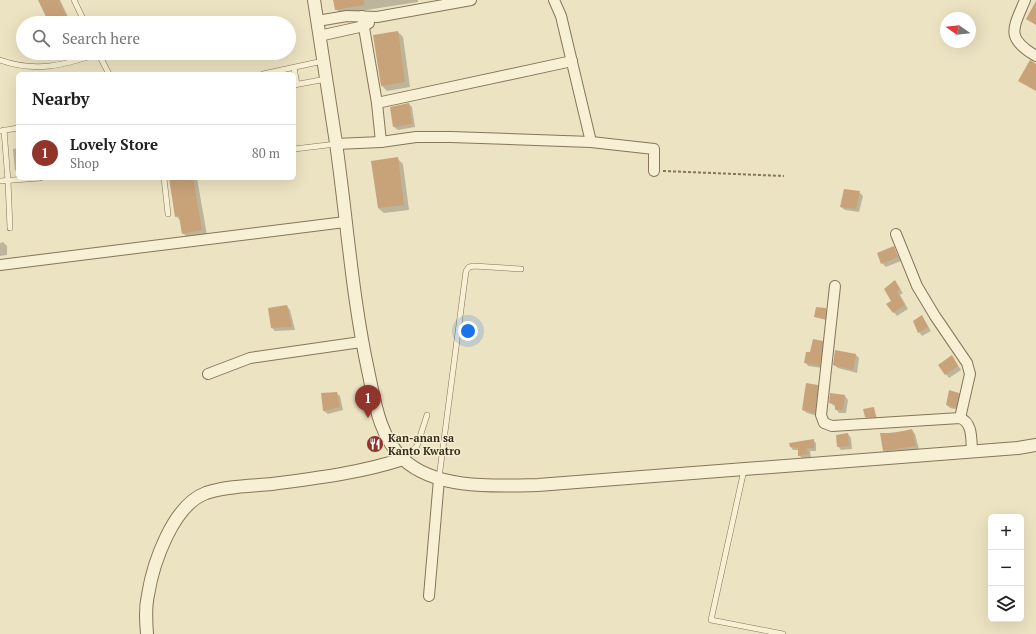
<!DOCTYPE html>
<meta charset="utf-8">
<style>
body{margin:0;font-family:"PT Serif",serif;background:#f6f6f6;color:#222}
.controls{position:absolute;right:12px;bottom:12px;display:grid;overflow:hidden;border-radius:6px;box-shadow:0 4px 16px #0002}
.controls button{width:36px;height:36px;display:grid;place-items:center;padding:0;border:0;border-bottom:1px solid #e0e0e0;background:#fff;color:#222;font:20px sans-serif}
.compass{position:absolute;left:940px;top:12px;width:36px;height:36px;border-radius:50%;background:#fff;box-shadow:0 4px 16px #0002;rotate:284deg}
.you{position:absolute;left:468px;top:331px;width:14px;height:14px;margin:-10px;border:3px solid #fff;border-radius:50%;background:#1a73e8;box-shadow:0 0 0 6px #1a73e833}
.badge{display:grid;place-items:center;width:26px;height:26px;border-radius:50%;background:#91352c;color:#fff;font-size:13px;font-weight:700}
.pin{position:absolute;translate:-50% -33px;filter:drop-shadow(0 1px 2px #0008)}
.pin::after{content:'';position:absolute;top:21px;width:14px;height:12px;background:inherit;clip-path:polygon(0 0,100% 0,50% 100%)}
.list{margin:0;padding:0;list-style:none}
h2{display:flex;justify-content:space-between;align-items:center;height:52px;margin:0;padding:0 16px;font-size:17px}
h2 small{font-size:13px;font-weight:400;color:#767676}
.list li{display:grid;grid-template-columns:26px 1fr auto;gap:12px;align-items:center;box-sizing:border-box;height:56px;padding:0 16px;border-top:1px solid #e0e0e0}
.list b{display:block;font-size:15px;white-space:nowrap}
.list p{margin:0;font-size:13px;white-space:nowrap;color:#767676}
.list em{font-size:13px;font-style:normal;color:#767676}
.icon{flex:none;width:22px;height:22px;fill:none;stroke:currentColor;stroke-width:2;stroke-linecap:round;stroke-linejoin:round}
.map{position:relative;flex:none;width:1036px;height:634px;overflow:hidden}
.search{position:absolute;background:#fff;box-shadow:0 4px 16px #0002;left:16px;top:16px;width:280px;height:44px;display:flex;align-items:center;gap:10px;box-sizing:border-box;padding:0 14px;border-radius:22px;color:#767676;font-size:15px}
.panel{position:absolute;background:#fff;box-shadow:0 4px 16px #0002;left:16px;top:72px;width:280px;height:108px;border-radius:6px}
.map>svg:first-child{display:block}
.shadow{fill:#0003}
.building{fill:#c8a279}
.lines{fill:none;stroke-linecap:round;stroke-linejoin:round}
.service-casing{stroke:#85755a;stroke-width:6}
.minor-casing{stroke:#85755a;stroke-width:12}
.tertiary-casing{stroke:#85755a;stroke-width:14}
.path{stroke:#85755a;stroke-width:2;stroke-dasharray:3 2;stroke-linecap:butt}
.service{stroke:#f7f0d4;stroke-width:5}
.minor{stroke:#f7f0d4;stroke-width:10}
.tertiary{stroke:#f7f0d4;stroke-width:12}
.labels{text-anchor:middle;dominant-baseline:central;stroke-width:3;stroke-linejoin:round;paint-order:stroke}
.poi-label{font-size:11px;font-weight:bold;fill:#352b1d;stroke:#f4edd1;text-anchor:start}
</style>
<div class="map">
<svg width="1036" height="634" viewBox="0 0 1036 634">
<rect width="100%" height="100%" fill="#ece3c2"/>
<!-- shadow -->
<g class="shadow">
<path d="M39,0h21l11,23h-21z"/>
<path d="M334,0h84v2l-77,12 -5,-5z"/>
<path d="M398,32l5,5 7,50 -23,4 -5,-5z"/>
<path d="M409,104l3,3 3,20 -17,3 -4,-3z"/>
<path d="M18,148v25l-3,-3 -2,-21z"/>
<path d="M397,158l6,6 6,46 -25,3 -6,-5z"/>
<path d="M170,178h27l10,57 -19,3 -5,-5 -2,-12 -5,-5z"/>
<path d="M859,192l4,4 -4,16 -14,-2 -4,-3z"/>
<path d="M3,242l4,4v9l-7,1v-13z"/>
<path d="M894,248l7,13 -15,6 -4,-4z"/>
<path d="M895,281l8,12 -3,2 8,14 -11,7 -9,-11 5,-4z"/>
<path d="M287,306l3,4 5,20 -20,1 -3,-3z"/>
<path d="M826,309l1,2 -1,9 -11,-3z"/>
<path d="M922,316l9,15 -9,5 -3,-4z"/>
<path d="M822,342l3,2 -3,24 -14,-2 -2,-3z"/>
<path d="M835,351l21,4 3,3 -2,15 -19,-5 -4,-3z"/>
<path d="M952,356l9,14 -12,8 -3,-4z"/>
<path d="M817,386l4,4 -3,26 -11,-3 -4,-3z"/>
<path d="M336,393l4,3 3,14 -15,4 -4,-3 -2,-17z"/>
<path d="M959,393l3,4 -3,13 -9,-2 -3,-3z"/>
<path d="M845,396l3,4 -2,13h-7l-3,-4v-2l-6,-4z"/>
<path d="M873,408l4,10h-10l-2,-1z"/>
<path d="M912,430l3,4 4,15 -31,5 -4,-4 -3,-16z"/>
<path d="M848,434l3,4 1,11 -11,1 -3,-4z"/>
<path d="M813,440l3,3v8h-6l1,6 -9,1 -3,-3v-5h-6l-2,-3z"/>
</g>
<!-- building -->
<g class="building">
<path d="M38,0h21l11,23h-21z"/>
<path d="M333,0h31v5l-29,5z"/>
<path d="M1036,1v24l-10,-6z"/>
<path d="M398,31l7,51 -24,4 -8,-51z"/>
<path d="M1030,60l6,4v27l-18,-10z"/>
<path d="M409,103l3,21 -19,3 -3,-20z"/>
<path d="M398,157l6,48 -26,3 -7,-47z"/>
<path d="M169,178h24l9,52 -20,4 -3,-18 -4,1z"/>
<path d="M844,189l16,2 -4,18 -16,-2z"/>
<path d="M894,246l4,11 -17,7 -4,-11z"/>
<path d="M895,280l5,9 -3,3 8,13 -12,8 -7,-9 5,-3 -7,-12z"/>
<path d="M287,305l5,22 -21,1 -3,-20z"/>
<path d="M816,307l10,1 -1,11 -11,-2z"/>
<path d="M922,315l6,12 -10,6 -5,-12z"/>
<path d="M813,339l10,2 -3,25 -16,-3 2,-11h4z"/>
<path d="M835,350l21,4 -3,16 -20,-5z"/>
<path d="M952,355l6,11 -13,9 -7,-10z"/>
<path d="M806,383l12,2 -3,28 -13,-3z"/>
<path d="M949,390l10,3 -3,15 -10,-3z"/>
<path d="M337,392l3,15 -17,4 -2,-18z"/>
<path d="M830,393l15,2 -2,15h-8v-6l-6,-1z"/>
<path d="M874,407l2,10h-11l-2,-8z"/>
<path d="M912,429l4,17 -33,5 -3,-18h15z"/>
<path d="M848,433l1,13 -12,1 -1,-12z"/>
<path d="M814,439v9h-7l1,6 -10,2v-8l-8,-1 -1,-4z"/>
</g>
<g class="lines">
<!-- service casing -->
<g class="service-casing">
<g id="service">
<path d="M74,0l11,23"/>
<path d="M98,53l11,21"/>
<path d="M0,60c37,13 63,5 98,-6"/>
<path d="M294,68l3,16"/>
<path d="M263,74l60,-13"/>
<path d="M294,85l32,-6"/>
<path d="M4,130l4,51 2,47"/>
<path d="M0,131l18,-3"/>
<path d="M294,149l42,-5"/>
<path d="M164,178l4,36"/>
<path d="M0,181l40,-3"/>
<path d="M404,459l13,-13 10,-31"/>
<path d="M744,470l-33,150 72,14"/>
<path d="M439,478l27,-207 3,-4 5,-1 47,3"/>
</g>
</g>
<!-- minor casing -->
<g class="minor-casing">
<g id="minor">
<path d="M554,0l7,16 30,126"/>
<path d="M1025,0c-12,29 -20,38 11,56"/>
<path d="M362,16l15,87 4,39"/>
<path d="M317,21l30,-5 30,1 94,-17"/>
<path d="M319,36l45,-10 5,-3"/>
<path d="M377,103l195,-42"/>
<path d="M336,144l45,-2 35,-5h35l140,5 63,7v22"/>
<path d="M896,234l21,52 18,30 32,47 3,11 -10,44"/>
<path d="M0,265l345,-43"/>
<path d="M835,286l-14,129 3,8 8,3 128,-8c13,5 11,21 12,33"/>
<path d="M208,374l42,-16 111,-16"/>
<path d="M429,596l10,-117"/>
</g>
</g>
<!-- tertiary casing -->
<g class="tertiary-casing">
<g id="tertiary">
<path d="M314,0c7,48 15,95 22,143 11,77 16,155 33,232 6,29 11,62 34,84 33,31 93,27 135,26l480,-37 18,-3"/>
<path d="M147,634c-1,-13 -2,-26 1,-39 5,-32 25,-90 58,-102 21,-7 45,-7 66,-9 45,-6 88,-11 131,-25"/>
</g>
</g>
<!-- path -->
<path class="path" d="M663,171l121,5"/>
<!-- service -->
<use href="#service" class="service"/>
<!-- minor -->
<use href="#minor" class="minor"/>
<!-- tertiary -->
<use href="#tertiary" class="tertiary"/>
</g>
<!-- icons -->
<defs>
<g id="restaurant-disc" transform="scale(0.9)"><circle r="9.5" fill="#91352c" stroke="#f4edd1"/><path d="M-5-6h1v4h1v-4h1v4h1v-4h1v5L-1.5 .5V6h-2V.5L-5-1ZM5-6V6H3V1.5H1.5Q1.5-4 5-6Z" fill="#fff"/></g>
</defs>
<g fill-rule="evenodd">
<use href="#restaurant-disc" x="375" y="444"/>
</g>
<g class="labels">
<!-- poi labels -->
<g class="poi-label">
<text x="388" y="438">Kan-anan sa<tspan x="388" dy="13">Kanto Kwatro</tspan></text>
</g>
</g>
</svg>
<div class="controls">
<button>+</button>
<button>−</button>
<button><svg class="icon" aria-label="layers" viewBox="0 0 24 24"><path d="M12 4l9 5-9 5-9-5zM3 14l9 5 9-5"/></svg></button>
</div>
<svg class="compass" viewBox="-18 -18 36 36"><path d="M0-13l5 13h-10z" fill="#e53935"/><path d="M0 13l5-13h-10z" fill="#767676"/></svg>
<div class="you"></div>
<div class="pin badge" style="left:368px;top:418px">1</div>
<div class="search"><svg class="icon" aria-label="search" viewBox="0 0 24 24"><circle cx="10" cy="10" r="6"/><path d="M15 15l6 6"/></svg>Search here</div>
<section class="panel">
<h2>Nearby<small></small></h2>
<ul class="list">
<li><span class="badge">1</span><div><b>Lovely Store</b><p>Shop</p></div><em>80 m</em></li>
</ul>
</section>
</div>
